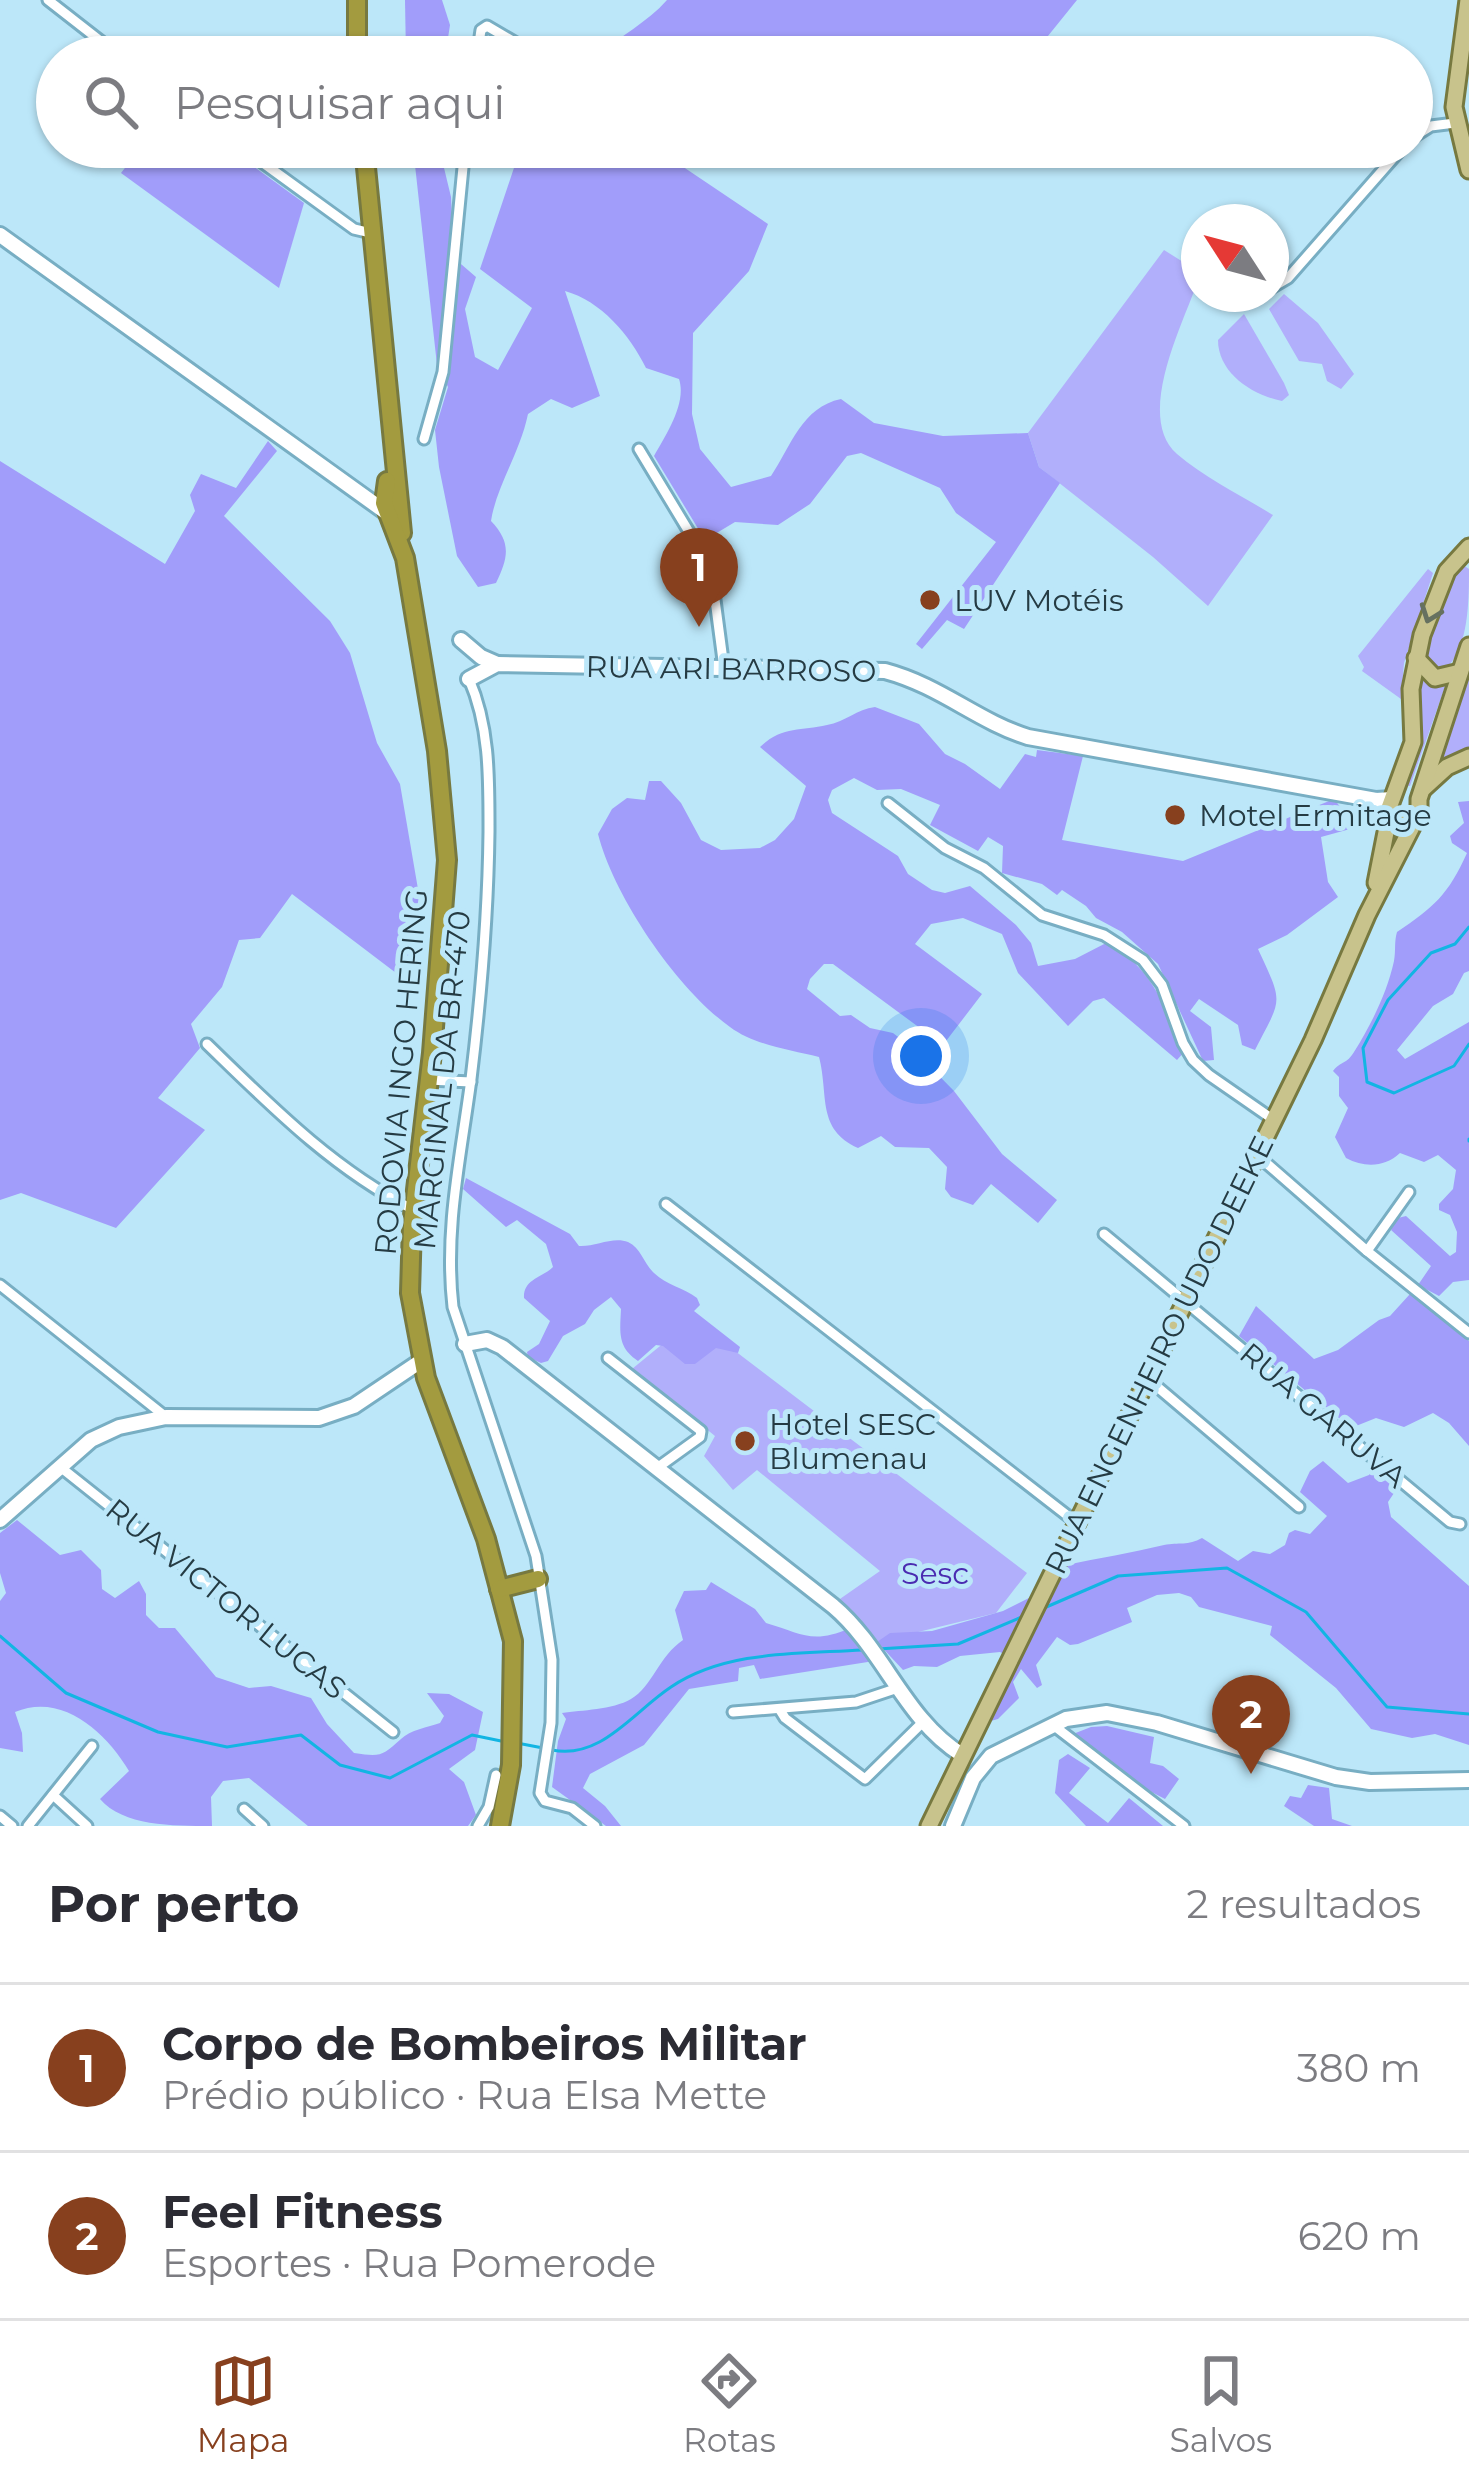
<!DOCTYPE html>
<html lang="pt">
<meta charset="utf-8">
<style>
body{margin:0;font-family:Montserrat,sans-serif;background:#f2f2f3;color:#2b2b33}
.compass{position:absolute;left:1181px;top:204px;width:108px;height:108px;border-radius:50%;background:#fff;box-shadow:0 3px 9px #0004;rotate:306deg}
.you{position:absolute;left:921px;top:1056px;width:42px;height:42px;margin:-30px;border:9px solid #fff;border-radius:50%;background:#1a73e8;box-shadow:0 0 0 18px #1a73e833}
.badge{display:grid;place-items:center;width:78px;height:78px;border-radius:50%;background:#87401e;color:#fff;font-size:39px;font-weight:700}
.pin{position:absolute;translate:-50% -99px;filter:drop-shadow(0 3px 6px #0008)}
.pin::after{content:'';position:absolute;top:63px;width:42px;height:36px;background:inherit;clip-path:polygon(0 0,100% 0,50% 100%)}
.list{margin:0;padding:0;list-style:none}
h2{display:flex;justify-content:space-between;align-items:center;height:156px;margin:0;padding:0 48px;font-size:51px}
h2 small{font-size:39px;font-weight:400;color:#7c7c81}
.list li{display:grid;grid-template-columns:78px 1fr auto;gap:36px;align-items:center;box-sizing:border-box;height:168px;padding:0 48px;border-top:3px solid #e1e1e2}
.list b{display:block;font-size:45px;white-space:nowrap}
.list p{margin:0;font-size:39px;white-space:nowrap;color:#7c7c81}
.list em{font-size:39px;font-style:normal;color:#7c7c81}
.icon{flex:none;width:66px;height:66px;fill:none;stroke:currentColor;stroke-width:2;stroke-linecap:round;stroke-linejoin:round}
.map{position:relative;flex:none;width:1469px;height:1826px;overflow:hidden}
.search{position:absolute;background:#fff;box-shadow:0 3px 9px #0004;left:36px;right:36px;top:36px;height:132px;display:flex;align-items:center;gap:30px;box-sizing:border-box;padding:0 42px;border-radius:66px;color:#7c7c81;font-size:45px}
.sheet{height:492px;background:#fff}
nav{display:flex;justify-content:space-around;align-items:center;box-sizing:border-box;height:168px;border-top:3px solid #e1e1e2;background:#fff;font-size:33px;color:#7c7c81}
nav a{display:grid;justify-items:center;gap:6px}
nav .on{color:#87401e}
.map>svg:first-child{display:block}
.green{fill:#b1affb}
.forest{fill:#a19dfa}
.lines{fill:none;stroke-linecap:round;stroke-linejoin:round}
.stream{stroke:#12b5e3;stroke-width:3}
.street-casing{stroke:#78aec3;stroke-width:15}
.secondary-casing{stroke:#78aec3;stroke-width:20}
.primary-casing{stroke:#777940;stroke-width:21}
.highway-casing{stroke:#777940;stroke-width:22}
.street{stroke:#fff;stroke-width:9}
.secondary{stroke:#fff;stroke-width:14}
.primary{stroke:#c8c38c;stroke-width:15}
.highway{stroke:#a39b3f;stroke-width:16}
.oneway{stroke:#667160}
.poi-dot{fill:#87401e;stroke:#bce7f9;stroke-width:4.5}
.labels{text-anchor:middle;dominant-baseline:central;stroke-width:10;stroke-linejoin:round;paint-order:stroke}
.poi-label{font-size:30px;fill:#253b43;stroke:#bce7f9;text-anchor:start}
.street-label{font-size:30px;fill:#253b43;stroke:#bce7f9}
.park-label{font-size:30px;fill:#4a2bb1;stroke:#bce7f9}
</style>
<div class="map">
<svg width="1469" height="1826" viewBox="0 0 1469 1826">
<rect width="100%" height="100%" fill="#bce7f9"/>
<!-- green -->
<g class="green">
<path d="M1164,250l35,22v6c-15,44 -65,138 -22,176 28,24 65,42 96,61l-65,91 -55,-49 -114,-90 -11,-34z"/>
<path d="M1284,294l34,29 36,51 -13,15 -14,-8 -5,-17 -23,-3 -30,-52z"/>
<path d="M1244,314l40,69 5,12 -7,6c-30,-6 -64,-28 -64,-61z"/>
<path d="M1460,563l9,6c0,32 0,90 -31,104l-14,-16 21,-67z"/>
<path d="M1428,569l5,4 -29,90 -3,36 -39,-28 2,-4 -6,-11z"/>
<path d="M1469,665v84l-32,17z"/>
<path d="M1418,671l21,13h7l-36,102 -7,-1z"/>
<path d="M693,1319l334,254 -31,40 -119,29 -40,-41 43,-30 -123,-101 -24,20 -29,-34 11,-20 -83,-67z"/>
</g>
<!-- forest -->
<g class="forest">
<path d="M405,0h37l8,25 -5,32h-39z"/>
<path d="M667,0h410l-46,57h-92l-7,-6 -26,-4 -20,10h-117l-20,-21 -16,21h-135c22,-22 49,-34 69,-57z"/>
<path d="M141,147h86l77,56 -25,85 -158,-115z"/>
<path d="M413,147h26l12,50 3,61 22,19 -11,32 10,48 23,13 34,-62 -52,-39 41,-122h147l-1,9 101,68 -19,47 -56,62 -1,81 8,35 31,38 40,-11c20,-30 31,-69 70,-77l33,24 69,13 85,-3 11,34 21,16 -96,146 -17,-9 -25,29 -6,-5 80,-102 -40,-29 -16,-25 -79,-35 -14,3 -37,48 -32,21 -43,-3 -30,18 -51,-84c12,-21 33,-53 25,-77l-33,-11c-16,-33 -45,-67 -81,-77l35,105 -28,12 -21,-9 -23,15c-8,39 -32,73 -37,107 21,22 17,37 5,62l-18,4 -21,-31 -18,-89 -4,-37 13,-43 -11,-22z"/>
<path d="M268,441l9,10 -53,65 106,105 20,32 27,90 23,41 19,111 -7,50 -12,31 -108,-82 -32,44 -21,2 -17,47 -31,37 9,24 -42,50 47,32 -89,98 -95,-35 -21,7v-739l165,103 30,-53 -5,-16 11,-21 35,14z"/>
<path d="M875,707l44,17 26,30 20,10 35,25 25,-35 11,3 1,-7 46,6 -21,84 121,21 151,-62 14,18 2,12 -29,8 7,45 10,15 -51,38 -29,14c26,56 24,48 -3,101l-13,-5 -4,-20 -39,-26 -9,12 21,16 3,33 -11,1 -45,-97 -36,-32 -26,-14 -10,-12 -24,-16 -5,5 -15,-11 -40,-11 1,-27 -15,-9 -10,14 -48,-26 10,-20 -39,-16 -24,1 -23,-12 -22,12 -4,10 4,13 66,43 10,18 24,16 13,3 25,-7 46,39 15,18 7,23 37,-7 33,-17c48,31 54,61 76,110l-7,8 -73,-62 -11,3 -25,25 -50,-53 -16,-39 -39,-16 -32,6 -16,20 67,50 -39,51 -110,-81h-9l-14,15 -3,10 33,27 11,-1 19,13 23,5 17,13 44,45 48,63 55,46 -19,23 -47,-39 -18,21 -22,-8 -6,-8 2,-22 -18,-19 -34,-1 -14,-11 -23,12c-42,-19 -29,-53 -39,-91 -29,-7 -65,-12 -89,-30 -53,-38 -116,-130 -132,-193l14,-25 15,-11 18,2 4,-19h12l20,22 20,37 20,10 39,-2 15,-8 19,-21 12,-33 -46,-39c22,-21 41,-16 67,-22 18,-3 30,-16 48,-18z"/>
<path d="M1469,801v170l-5,2 -11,21 -20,12 -36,44 8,9 64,-37v258l-16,2 -14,14 -21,-11 13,-19 -40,-36 7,-12 8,-2 44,40 6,-4 1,-20 -7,-17 -11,-5v-6l14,-15 3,-19 -18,-15 -14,7 -24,-9c-15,14 -35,15 -54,5l-11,-21 13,-29 -9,-12v-19l-6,-6c8,-10 14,-7 21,-19 17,-27 33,-59 40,-91 2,-11 0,-19 3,-29 37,-25 51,-37 70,-79l-15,-10 -2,-7 14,-13 -6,-21z"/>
<path d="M466,1178l104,56 9,12c16,1 34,-10 49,-4 13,6 16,22 26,31 12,12 30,15 43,25l3,7 -6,6 46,36 -2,6 -22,-5 -21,16h-10l-22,-18 -7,-1 -18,16c-21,-14 -18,-29 -17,-52l-10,-12 -17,13 -9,14 -22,12 -15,25 -7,2 -13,-6 -1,-5 12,-8 11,-23 -26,-23c-1,-19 18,-20 29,-31l-7,-23 -29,-24 -11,7 -43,-38z"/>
<path d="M1410,1294l59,47v105l-20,-23 -16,-10 -29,14 -28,-9 -25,10 -112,-92 17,-30 58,53 24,-9 41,-30 11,-4z"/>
<path d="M1323,1461l25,22 21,-8 5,-10 26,19 -12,18 3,15 78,69v159l-34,-11 -23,4 -41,-9 -35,-41 -66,-53 2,-9 -73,-19 -8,-10 -12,-4 -22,2 -30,13 5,14 -54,22 -8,1 -13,-8 -21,28 6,20 -5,3 -16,-19 -8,13 6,16 -21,21 -11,3 30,-61 -17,-9 -40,4 -23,11 -23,-1 -11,4 -26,-28 13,-9 42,-2 71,-20 52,-26 11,-20c33,-7 65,-12 98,-20 15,-3 24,1 38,-7l36,23 15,-10 17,3 15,-9 4,-12 6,-3 15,4 17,-18 -27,-24 10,-21z"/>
<path d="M17,1520l43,35 21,-5 20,20 1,19 13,9 24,-17 7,13v21l13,13h16l41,49 33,11 22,-2 40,12 16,26 27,29c27,4 28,3 47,-14 9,-9 27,-12 39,-16l4,-7 -17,-23 22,1 34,18 -8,38 -26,19 15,13 12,33 -8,11h-160l-59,-48 -26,3 -12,16 1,29c-40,0 -89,0 -112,-27l29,-28c-23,-39 -67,-79 -114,-59l7,21 1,19 -23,-4v-147l6,-8 -6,-20v-40z"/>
<path d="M711,1582l44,27 11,14c35,10 46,22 84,5l24,33 -114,18 -6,-14 -15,3 -1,13 -49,8 -45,56 -54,29 -7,14 22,18 16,20h-15l-54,-39 6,-46 8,-22 -4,-6c20,-3 50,-3 69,-14 21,-12 28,-43 52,-59l-8,-30 9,-19 22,-1z"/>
<path d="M1107,1726l47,11 -4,26 13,3 16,13 -14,20 -29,-15 -63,-50 18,-7z"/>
<path d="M1068,1754l22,14 -21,25 39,30 21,-25 34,28h-77l-31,-33 4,-33z"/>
<path d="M1308,1785l21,3 3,31 20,7h-38l-30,-20 6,-10 11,2z"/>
</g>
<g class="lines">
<!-- stream -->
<g class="stream">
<path d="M1469,927l-14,17 -24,9 -43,47 -25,48 4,34 27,11 60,-27 15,-22"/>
<path d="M1469,1139v2"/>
<path d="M1044,1608l74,-32 109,-8 79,44 81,95 82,7"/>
<path d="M0,1636l66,57 92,39 69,15 74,-12 39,30 50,13 82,-43 29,6"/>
<path d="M878,1649l80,-5 66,-28"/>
<path d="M517,1743l26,5"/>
<path d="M552,1750c49,10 81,-38 119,-63 55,-37 128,-33 191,-37"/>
</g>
<!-- street casing -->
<g class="street-casing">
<g id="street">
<path d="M48,0l73,57"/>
<path d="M477,57l4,-27 6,-4 53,31"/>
<path d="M1412,138l19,-12 24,-3"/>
<path d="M241,147l113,82 17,4"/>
<path d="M1271,288l17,-10 115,-131"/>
<path d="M424,439l19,-67 22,-225"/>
<path d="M639,449l61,101 12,27 12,91"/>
<path d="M469,679c21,48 20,100 20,153 -1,83 -8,165 -18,247 -10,77 -27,150 -18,228l83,249 16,104 -1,63 -11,70 5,8 27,7 23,18"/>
<path d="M888,803l57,45 39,20 58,47 62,20 39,25 19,25 21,58 10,17 16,15 65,45"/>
<path d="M207,1044c63,61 126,125 205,165"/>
<path d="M428,1080l43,2"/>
<path d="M1257,1155l110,96 102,82"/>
<path d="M666,1204l411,319"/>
<path d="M1104,1234l346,288 10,2"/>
<path d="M1367,1251l42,-59"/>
<path d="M0,1285l166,132"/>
<path d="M608,1358l93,73 -1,6 -43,31"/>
<path d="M1148,1379l151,128"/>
<path d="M59,1466l334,266"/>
<path d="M780,1710l5,8 80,61 58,-57"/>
<path d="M733,1712l123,-10 42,-14"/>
<path d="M1053,1725l131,101"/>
<path d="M53,1795l34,31"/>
<path d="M244,1809l19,17"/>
<path d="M0,1816l12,10"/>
<path d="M28,1826l64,-80"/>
<path d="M478,1826l11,-19 7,-32"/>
</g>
</g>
<!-- secondary casing -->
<g class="secondary-casing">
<g id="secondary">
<path d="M0,235l387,278"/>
<path d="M461,640l20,17 16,7"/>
<path d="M469,679l28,-15 388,7c56,15 92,50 143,66l348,63 16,-1"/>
<path d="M465,1344l22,-4 15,7 331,259c51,43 71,113 129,149"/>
<path d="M0,1520l91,-80 28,-13 47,-10 153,1 35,-12 67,-45"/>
<path d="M953,1826l20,-48 18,-22 75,-37 41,-6 50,10 179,54 34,5 99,-2"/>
</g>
</g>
<!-- primary casing -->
<g class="primary-casing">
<g id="primary">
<path d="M1468,0l-14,107 15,63"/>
<path d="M1416,658l19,20 25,-6"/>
<path d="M1424,788l23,-21 22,-10"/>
<path d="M1415,818l-15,4 -11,-14 24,-66 -2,-53 11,-54 25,-64 22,-24"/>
<path d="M1376,883l14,-71"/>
<path d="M929,1826l384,-786 54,-125 52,-102v-14l50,-153"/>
</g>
</g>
<!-- highway casing -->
<g class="highway-casing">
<g id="highway">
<path d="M357,57v-57"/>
<path d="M364,147l38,386"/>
<path d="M387,481l-3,22 21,55 32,193 10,109 -15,193 -20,171 -2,69 16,85 60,161 27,102 -2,124 -11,61"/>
<path d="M499,1589l39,-10"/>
</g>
</g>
<!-- street -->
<use href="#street" class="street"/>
<!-- secondary -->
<use href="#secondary" class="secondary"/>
<!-- primary -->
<use href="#primary" class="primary"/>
<!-- highway -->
<use href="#highway" class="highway"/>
</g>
<!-- one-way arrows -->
<defs><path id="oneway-chevron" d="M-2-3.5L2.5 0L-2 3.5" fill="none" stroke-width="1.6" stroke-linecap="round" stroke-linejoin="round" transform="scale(3)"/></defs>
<use class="oneway" href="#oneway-chevron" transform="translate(1430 614) rotate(110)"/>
<!-- markers -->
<g class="poi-dot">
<circle cx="930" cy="600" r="12"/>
<circle cx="1175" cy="815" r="12"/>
<circle cx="745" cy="1441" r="12"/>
</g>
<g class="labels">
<!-- poi labels -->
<g class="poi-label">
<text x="954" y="600">LUV Motéis</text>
<text x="1199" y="815">Motel Ermitage</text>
<text x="769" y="1424">Hotel SESC<tspan x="769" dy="34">Blumenau</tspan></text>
</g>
<!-- street labels -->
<g class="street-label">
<text transform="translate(731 669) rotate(1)">RUA ARI BARROSO</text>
<text transform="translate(401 1072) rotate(-85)">RODOVIA INGO HERING</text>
<text transform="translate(442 1080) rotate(-84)">MARGINAL DA BR-470</text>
<text transform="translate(1159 1355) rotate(-64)">RUA ENGENHEIRO UDO DEEKE</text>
<text transform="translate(1323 1415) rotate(40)">RUA GARUVA</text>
<text transform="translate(226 1599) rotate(39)">RUA VICTOR LUCAS</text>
</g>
<!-- park labels -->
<g class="park-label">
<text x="935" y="1573">Sesc</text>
</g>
</g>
</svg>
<svg class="compass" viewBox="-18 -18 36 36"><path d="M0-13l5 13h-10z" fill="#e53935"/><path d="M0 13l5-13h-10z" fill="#7c7c81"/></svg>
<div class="you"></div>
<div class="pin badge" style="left:699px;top:627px">1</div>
<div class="pin badge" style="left:1251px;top:1774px">2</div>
<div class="search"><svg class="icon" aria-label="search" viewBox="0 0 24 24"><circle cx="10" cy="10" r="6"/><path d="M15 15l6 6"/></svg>Pesquisar aqui</div>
</div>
<section class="sheet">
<h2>Por perto<small>2 resultados</small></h2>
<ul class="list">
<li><span class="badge">1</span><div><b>Corpo de Bombeiros Militar</b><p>Prédio público · Rua Elsa Mette</p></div><em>380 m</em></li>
<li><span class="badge">2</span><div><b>Feel Fitness</b><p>Esportes · Rua Pomerode</p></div><em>620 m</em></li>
</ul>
</section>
<nav>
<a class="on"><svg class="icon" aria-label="map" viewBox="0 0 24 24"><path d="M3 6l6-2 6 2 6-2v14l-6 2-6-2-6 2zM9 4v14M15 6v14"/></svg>Mapa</a>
<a><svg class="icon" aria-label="directions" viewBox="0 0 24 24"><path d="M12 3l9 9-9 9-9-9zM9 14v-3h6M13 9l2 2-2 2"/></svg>Rotas</a>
<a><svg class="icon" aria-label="saved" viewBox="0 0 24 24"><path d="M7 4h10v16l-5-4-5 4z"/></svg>Salvos</a>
</nav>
